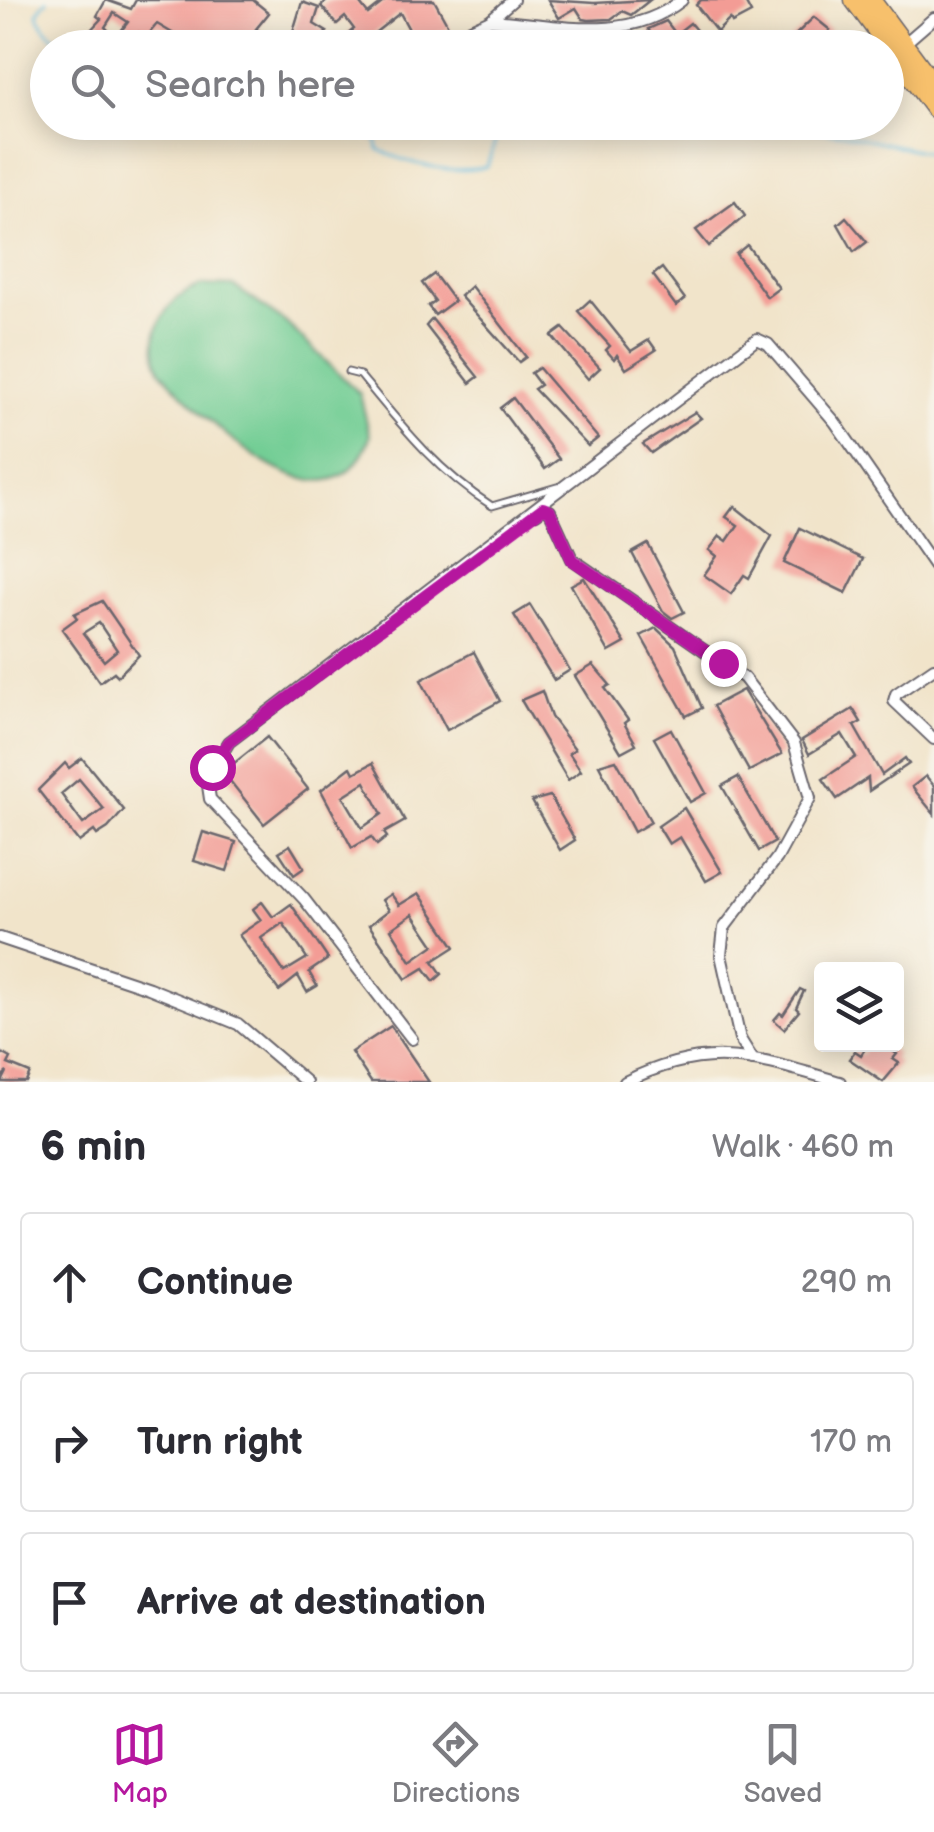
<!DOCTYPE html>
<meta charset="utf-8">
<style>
body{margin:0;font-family:"Balsamiq Sans",sans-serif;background:#f7f7f7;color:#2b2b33}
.controls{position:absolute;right:30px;bottom:30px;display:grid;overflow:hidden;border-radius:10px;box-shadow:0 5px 25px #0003}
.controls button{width:90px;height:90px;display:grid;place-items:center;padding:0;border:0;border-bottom:2px solid #e1e1e2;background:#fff;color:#2b2b33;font:50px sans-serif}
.stop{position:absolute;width:30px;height:30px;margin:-22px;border:8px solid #b5179e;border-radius:50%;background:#fff}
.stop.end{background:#b5179e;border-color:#fff;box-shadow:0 2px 10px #0008}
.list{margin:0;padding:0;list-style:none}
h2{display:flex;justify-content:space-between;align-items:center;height:130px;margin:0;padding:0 40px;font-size:42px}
h2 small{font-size:32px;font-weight:400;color:#7c7c81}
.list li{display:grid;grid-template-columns:65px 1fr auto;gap:30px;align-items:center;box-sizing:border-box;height:140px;margin:0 20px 20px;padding:0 20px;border:2px solid #e1e1e2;border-radius:10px}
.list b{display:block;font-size:38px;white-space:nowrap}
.list em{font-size:32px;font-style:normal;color:#7c7c81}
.icon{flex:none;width:55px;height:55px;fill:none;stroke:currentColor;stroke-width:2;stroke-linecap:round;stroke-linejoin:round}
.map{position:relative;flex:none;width:934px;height:1082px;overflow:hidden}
.search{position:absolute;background:#fff;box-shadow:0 5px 25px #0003;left:30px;right:30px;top:30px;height:110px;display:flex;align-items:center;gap:25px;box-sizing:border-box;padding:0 35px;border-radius:55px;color:#7c7c81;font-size:38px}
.sheet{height:610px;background:#fff}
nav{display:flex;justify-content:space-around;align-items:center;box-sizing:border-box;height:140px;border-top:2px solid #e1e1e2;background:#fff;font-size:28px;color:#7c7c81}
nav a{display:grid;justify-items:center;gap:5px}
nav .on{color:#b5179e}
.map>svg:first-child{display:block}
.green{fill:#73ce95;stroke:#4a7868;stroke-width:2.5}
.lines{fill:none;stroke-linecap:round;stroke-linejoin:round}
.stream{stroke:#64bee2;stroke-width:2.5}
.building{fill:#f39c95;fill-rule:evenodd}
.service-casing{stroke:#6a666d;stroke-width:9}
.minor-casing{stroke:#6a666d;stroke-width:14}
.trunk-casing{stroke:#6a666d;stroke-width:21}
.service{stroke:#fff;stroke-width:5}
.minor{stroke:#fff;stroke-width:10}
.trunk{stroke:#f7c06c;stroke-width:18}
.route{stroke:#b5179e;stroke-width:12}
</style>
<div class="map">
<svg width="934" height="1082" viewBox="0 0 934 1082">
<rect width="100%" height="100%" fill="#f7f3e8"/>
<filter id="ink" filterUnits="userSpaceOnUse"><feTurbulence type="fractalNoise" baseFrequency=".01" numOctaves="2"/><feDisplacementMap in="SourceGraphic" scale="20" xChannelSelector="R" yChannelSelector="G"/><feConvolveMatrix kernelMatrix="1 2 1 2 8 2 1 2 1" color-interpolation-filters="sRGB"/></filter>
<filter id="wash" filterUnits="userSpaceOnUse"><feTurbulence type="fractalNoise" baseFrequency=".0048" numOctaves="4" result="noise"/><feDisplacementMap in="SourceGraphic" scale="40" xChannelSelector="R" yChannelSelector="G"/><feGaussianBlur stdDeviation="2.25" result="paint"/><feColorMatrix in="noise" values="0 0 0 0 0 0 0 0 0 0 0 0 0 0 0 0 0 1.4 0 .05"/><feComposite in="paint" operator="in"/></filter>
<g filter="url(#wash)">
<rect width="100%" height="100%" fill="#f1e4ca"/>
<!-- green -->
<path class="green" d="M203,285l31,1 51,36 75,72 10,42c-38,114 -169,-20 -209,-65 -18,-35 5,-76 42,-86z"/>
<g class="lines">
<!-- stream -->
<g class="stream">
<path d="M47,0l-10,13c6,16 18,26 33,35"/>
<path d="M143,48l20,-9 28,9"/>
<path d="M388,122l-1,10 -11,5 2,12c28,15 79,27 109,17l8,-24 -5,-20"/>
<path d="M673,122l12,6 28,-6"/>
<path d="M742,122l102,12 90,20"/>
</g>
</g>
<g id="blocks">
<!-- building -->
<g class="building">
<path d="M106,0l25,9 5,-9h117l16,13 -13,16 9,5 -7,14h-40l-18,-8 -4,7 -39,-23 -10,12 -8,-4 -9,13 -13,-9 11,-14 -14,-9 -9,14 4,4 -15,17h-20l27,-29 -4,-3z"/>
<path d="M328,0h29l11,14 18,-14h48l16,29 -24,8 -7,11 -19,-35 -43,34 -10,-12 7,-6 -9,-12 -8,7 -16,-18z"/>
<path d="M548,0l46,3 56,-3 -19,15 -9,-4 -11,8 -22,1 -6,-1 -7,-11 -17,10z"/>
<path d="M701,0h43l7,13 -19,10 -2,-4 -13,13 -21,-27z"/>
<path d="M302,2l17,6 -5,16 13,8 -17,16h-22z"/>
<path d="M814,17l16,13 -16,18h-19l-6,-7z"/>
<path d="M666,21l10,13 14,-11 11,13 -23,12h-42l17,-11 -5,-8z"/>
<path d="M492,29h6l11,19h-38l-4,-8z"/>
<path d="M511,31l49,5v12h-48z"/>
<path d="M735,202l10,14 -36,30 -13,-16z"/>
<path d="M846,217l21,25 -13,10 -16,-28z"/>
<path d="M747,245l32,43 -12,9 -31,-43z"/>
<path d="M662,268l23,31 -9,7 -23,-31z"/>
<path d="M434,274l20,27 -19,14 -7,-9 7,-5 -13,-18z"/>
<path d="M471,286l55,71 -7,5 -59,-66z"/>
<path d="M590,300l41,51 18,-11 7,10 -30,19 -9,-14 -3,4 -8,-9 4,-4 -32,-35z"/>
<path d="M432,319l46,58 -8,6 -44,-57z"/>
<path d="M563,328l37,40 -12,11 -36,-43z"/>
<path d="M539,368l59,70 -10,8 -54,-57 6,-4 -9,-12z"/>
<path d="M513,398l46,61 -14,10 -45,-61z"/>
<path d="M695,412l6,6 -50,35 -8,-9z"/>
<path d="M734,506l38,30 -23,42 -5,-3 -13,19 -27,-19 13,-19 -8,-6 11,-14 7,5 11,-16 -12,-8z"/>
<path d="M800,528l63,31 -17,34 -62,-30z"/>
<path d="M648,544l36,68 -12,6 -9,-7 -31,-58z"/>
<path d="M584,578l41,65 -16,9 -38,-67z"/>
<path d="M102,601l37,54 -21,21 -4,-4 -14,10 -38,-53 15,-11 -3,-4zM99,623l18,27 -13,11 -21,-28z"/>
<path d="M530,605l40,65 -16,10 -40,-65z"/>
<path d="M656,628l19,18 27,62 -16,8 -45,-80z"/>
<path d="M474,652l26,49 -53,29 -26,-50z"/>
<path d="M593,665l17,20 -5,3 23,32 -4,3 12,21 -15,8 -46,-76z"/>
<path d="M743,690l39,64 -33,17 -36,-65z"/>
<path d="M542,691l9,26 24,32 -6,4 12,18 -13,9 -47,-80z"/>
<path d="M853,709l8,13 -7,4 28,49 23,-17 4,6 -40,27 -1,-13 -31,21 -14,-20 33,-22 -14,-23 -33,20 -7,-14z"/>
<path d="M671,729l35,64 -16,9 -36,-64z"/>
<path d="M267,737l41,52 -44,35 -41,-52z"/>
<path d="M82,758l42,52 -16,18 -11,7 -3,-4 -15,11 -41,-52 27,-27 4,5zM79,779l25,30 -21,15 -22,-30z"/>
<path d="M616,760l35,62 -17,10 -35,-67z"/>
<path d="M373,763l32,58 -21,12 3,4 -10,8 -6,-8 -19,11 -31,-58 30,-23 3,6zM365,782l17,32 -20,14 -19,-32z"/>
<path d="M926,776l8,10v28l-22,-27z"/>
<path d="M738,777l37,65 -16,9 -37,-65z"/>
<path d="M550,796l25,44 -15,10 -28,-49z"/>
<path d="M684,808l38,64 -16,9 -26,-44 -11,7 -11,-18z"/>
<path d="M203,832l33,10 -9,29 -33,-10z"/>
<path d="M290,845l14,23 -10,7 -15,-23z"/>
<path d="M419,893l36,54 -22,14 9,13 -8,7 -10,-13 -18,11 -37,-54 20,-15 -7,-10 9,-6 8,11zM413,914l21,31 -23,16 -20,-32z"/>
<path d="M262,902l11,15 18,-13 37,55 -19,13 8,14 -10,6 -9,-16 -19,15 -40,-56 22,-15 -8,-11zM283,923l24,35 -23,14 -23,-34z"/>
<path d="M800,989l4,2 -8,17 3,3 -15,18 -10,-9 6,-7 3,2z"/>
<path d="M391,1026l4,6 34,50h-58l-20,-30z"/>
<path d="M868,1044h14l15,10 -4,5 6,4 -16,19 -34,-23 6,-8 6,4z"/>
<path d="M0,1052l11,6 -3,6 22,9 -4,9h-24l5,-10 -7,6z"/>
</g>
</g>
</g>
<g filter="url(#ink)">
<use href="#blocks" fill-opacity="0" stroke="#6a666d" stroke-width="2.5"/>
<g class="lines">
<!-- service casing -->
<g class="service-casing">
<path id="service" d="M348,372l12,3c41,50 76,95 132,131l65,-19"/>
</g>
<!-- minor casing -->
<g class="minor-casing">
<g id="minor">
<path d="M490,20c65,4 136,25 192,-20"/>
<path d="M904,44l30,-26"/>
<path d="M429,48l61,-28 23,-20"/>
<path d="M421,122l3,11"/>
<path d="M536,513l7,-5 7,3 22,48 172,119 50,65 16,55 -33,60 -53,70 -3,27 19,84 13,21"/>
<path d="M934,668l-38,26 -2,7 40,38"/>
<path d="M0,938l149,50 89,36 68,58"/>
<path d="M412,1039l-108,-140 -94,-100 -3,-20 22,-37 528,-403 11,5 67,78 99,143"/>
<path d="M625,1082c84,-42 130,-24 215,0"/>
</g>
</g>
<!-- trunk casing -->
<g class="trunk-casing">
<g id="trunk">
<path d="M854,0l80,108"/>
<path d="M871,0l63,85"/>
</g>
</g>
<!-- service -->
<use href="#service" class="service"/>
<!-- minor -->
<use href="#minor" class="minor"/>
<!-- trunk -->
<use href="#trunk" class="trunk"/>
</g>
</g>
<g class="lines" filter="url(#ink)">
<!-- route -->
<path class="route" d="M212,767l17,-25 314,-234 7,3 22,49 151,103"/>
</g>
</svg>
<div class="controls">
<button><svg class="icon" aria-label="layers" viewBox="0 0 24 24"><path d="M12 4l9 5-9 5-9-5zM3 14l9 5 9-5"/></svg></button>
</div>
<div class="stop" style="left:212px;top:767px"></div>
<div class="stop end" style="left:723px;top:663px"></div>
<div class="search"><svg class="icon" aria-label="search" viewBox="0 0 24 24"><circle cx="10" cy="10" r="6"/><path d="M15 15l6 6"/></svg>Search here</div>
</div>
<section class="sheet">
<h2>6 min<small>Walk · 460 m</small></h2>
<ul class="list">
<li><svg class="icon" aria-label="ahead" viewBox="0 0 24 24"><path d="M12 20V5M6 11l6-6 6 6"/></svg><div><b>Continue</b></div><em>290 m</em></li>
<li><svg class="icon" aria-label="right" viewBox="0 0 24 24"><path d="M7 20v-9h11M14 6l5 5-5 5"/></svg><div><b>Turn right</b></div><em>170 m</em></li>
<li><svg class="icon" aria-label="arrive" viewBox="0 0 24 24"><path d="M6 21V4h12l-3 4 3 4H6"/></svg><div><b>Arrive at destination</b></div></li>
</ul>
</section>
<nav>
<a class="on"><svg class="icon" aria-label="map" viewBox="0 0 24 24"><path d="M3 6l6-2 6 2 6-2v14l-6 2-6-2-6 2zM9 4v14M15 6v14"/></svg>Map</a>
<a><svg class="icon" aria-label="directions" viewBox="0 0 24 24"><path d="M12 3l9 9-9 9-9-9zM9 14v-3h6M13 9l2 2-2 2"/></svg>Directions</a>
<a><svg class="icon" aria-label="saved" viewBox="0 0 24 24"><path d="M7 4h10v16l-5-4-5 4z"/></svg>Saved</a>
</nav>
